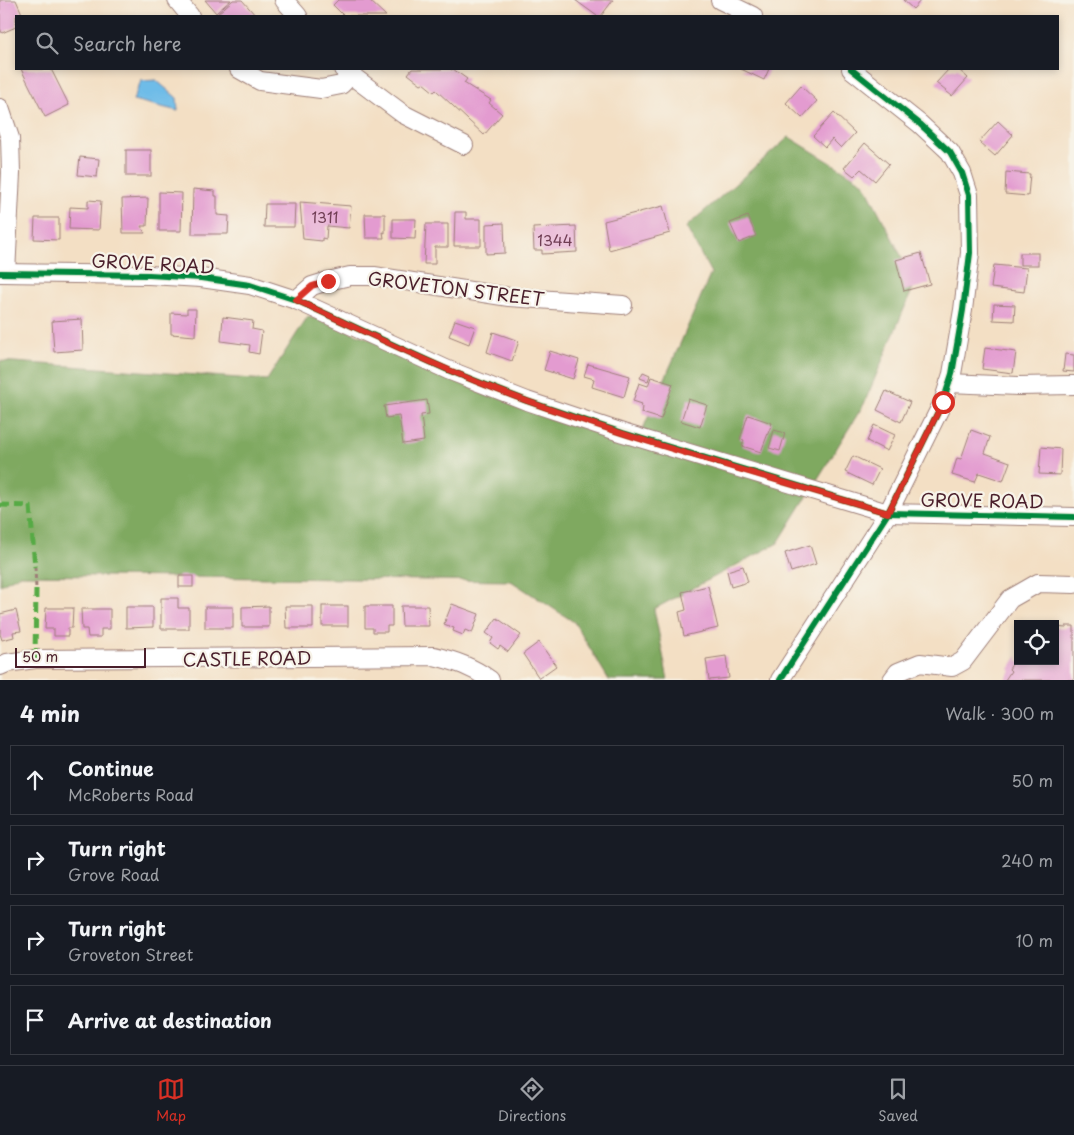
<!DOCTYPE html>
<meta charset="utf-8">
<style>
body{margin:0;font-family:"Playpen Sans",sans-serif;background:#20242c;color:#f1f3f6}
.controls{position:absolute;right:15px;bottom:15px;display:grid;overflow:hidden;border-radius:0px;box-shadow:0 2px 8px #0003}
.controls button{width:45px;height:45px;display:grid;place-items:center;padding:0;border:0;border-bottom:1px solid #363941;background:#171b24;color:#f1f3f6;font:25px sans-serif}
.scale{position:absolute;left:15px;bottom:12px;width:131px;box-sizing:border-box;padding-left:5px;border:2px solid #4a1f2b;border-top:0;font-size:14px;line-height:18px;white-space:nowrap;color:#4a1f2b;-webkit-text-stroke:4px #f7f3e8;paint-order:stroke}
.stop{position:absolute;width:15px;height:15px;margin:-11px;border:4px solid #d93025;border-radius:50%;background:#fff}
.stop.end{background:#d93025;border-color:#fff;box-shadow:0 1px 5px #0008}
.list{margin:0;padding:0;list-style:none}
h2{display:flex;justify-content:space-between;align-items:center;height:65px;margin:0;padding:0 20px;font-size:21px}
h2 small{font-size:16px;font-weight:400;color:#9ea1a6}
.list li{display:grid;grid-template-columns:32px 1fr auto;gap:15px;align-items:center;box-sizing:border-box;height:70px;margin:0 10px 10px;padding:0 10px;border:1px solid #363941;border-radius:0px}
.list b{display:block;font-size:19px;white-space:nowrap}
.list p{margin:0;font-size:16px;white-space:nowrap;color:#9ea1a6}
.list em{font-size:16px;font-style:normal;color:#9ea1a6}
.icon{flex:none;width:28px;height:28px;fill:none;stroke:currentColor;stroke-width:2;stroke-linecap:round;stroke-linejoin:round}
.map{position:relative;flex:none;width:1074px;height:680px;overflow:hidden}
.search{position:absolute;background:#171b24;box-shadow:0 2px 8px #0003;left:15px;right:15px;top:15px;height:55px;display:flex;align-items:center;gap:12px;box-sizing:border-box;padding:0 18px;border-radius:0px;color:#9ea1a6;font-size:19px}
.sheet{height:385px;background:#171b24}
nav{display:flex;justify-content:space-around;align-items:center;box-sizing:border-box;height:70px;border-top:1px solid #363941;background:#171b24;font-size:14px;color:#9ea1a6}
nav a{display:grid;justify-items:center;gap:2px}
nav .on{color:#d93025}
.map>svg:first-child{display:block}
.forest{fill:#7fa961;stroke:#646446}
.water{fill:#6ebce8;stroke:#5c6e8a}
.building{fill:#e39bd0}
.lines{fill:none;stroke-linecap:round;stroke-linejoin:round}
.minor-casing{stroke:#9e7f78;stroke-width:20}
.path{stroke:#9e7f78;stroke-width:3;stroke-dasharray:4 4;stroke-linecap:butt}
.minor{stroke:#fff;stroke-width:18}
.quiet{stroke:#57aa44;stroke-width:5;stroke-dasharray:10 5;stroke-linecap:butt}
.cycleway-casing{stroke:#f7f3e8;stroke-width:9}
.cycleway{stroke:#00873e;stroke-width:6}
.route{stroke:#d93025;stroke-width:6}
.labels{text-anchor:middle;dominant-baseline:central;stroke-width:4.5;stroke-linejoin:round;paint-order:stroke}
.number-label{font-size:15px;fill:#703e54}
.street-label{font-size:18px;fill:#4a1f2b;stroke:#f7f3e8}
</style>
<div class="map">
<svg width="1074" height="680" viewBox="0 0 1074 680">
<rect width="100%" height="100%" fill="#f7f3e8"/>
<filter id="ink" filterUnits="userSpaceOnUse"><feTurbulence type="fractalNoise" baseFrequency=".02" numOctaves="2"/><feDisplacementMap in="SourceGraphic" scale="10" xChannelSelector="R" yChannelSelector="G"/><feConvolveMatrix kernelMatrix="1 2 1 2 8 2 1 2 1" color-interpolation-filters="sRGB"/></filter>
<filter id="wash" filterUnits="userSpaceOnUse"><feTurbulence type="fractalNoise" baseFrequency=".0096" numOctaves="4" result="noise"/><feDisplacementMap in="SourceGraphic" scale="20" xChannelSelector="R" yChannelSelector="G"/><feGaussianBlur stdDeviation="1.12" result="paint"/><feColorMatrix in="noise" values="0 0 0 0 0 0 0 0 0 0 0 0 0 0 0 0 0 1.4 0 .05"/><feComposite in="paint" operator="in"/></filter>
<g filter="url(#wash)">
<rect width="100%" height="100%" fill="#f3dfc4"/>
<!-- forest -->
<path class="forest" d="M789,137l75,46 51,100 -51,121 -86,139 -124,66 14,71h-59l-35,-58 -63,-41 -492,-6 -19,10v-224l267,19 41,-64 331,122 72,-165 -25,-46z"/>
<!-- water -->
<path class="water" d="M156,80l21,18 1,13 -45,-11 8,-19z"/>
<g id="blocks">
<!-- building -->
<g class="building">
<path d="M0,0h16l7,16h-7v11l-14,6 -2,-5z"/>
<path d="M205,0h26l-15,13z"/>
<path d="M233,0h9l14,16h-37l-2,-2z"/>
<path d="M338,0h31l17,16h-42l-11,-11z"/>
<path d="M575,0h38l-12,16h-4z"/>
<path d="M903,0h18l-8,9z"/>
<path d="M21,69h30l18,36 -24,12z"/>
<path d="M412,69h38l2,1 1,-1 14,10 -3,4 27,17 -2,3 13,11 -18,21 -48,-45 -2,2 -11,-9 -2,1 -13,-10z"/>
<path d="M741,69h28l-5,11z"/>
<path d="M949,69h9l10,9 -16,18 -16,-13z"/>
<path d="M801,86l16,15 -15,17 -16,-15z"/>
<path d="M834,113l21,20 -14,15 -9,-9 -7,8 -12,-11z"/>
<path d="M998,121l15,14 -18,21 -16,-14z"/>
<path d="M865,143l24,21 -14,17 -14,-12 -7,7 -10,-8z"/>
<rect x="126" y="150" width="25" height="26"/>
<path d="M80,157l19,2 -2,18 -19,-2z"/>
<path d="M1006,172l24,2 -2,22 -23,-2z"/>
<path d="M193,189l22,2v5h2v19l12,1 -1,18h-36z"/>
<path d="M159,192l23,1 -1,38h-22z"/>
<path d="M148,198l-1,28h-6l4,7h-22l-1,-34z"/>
<path d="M88,200l13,1 -2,29 -30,-1 1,-22 18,1z"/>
<path d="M300,202l51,4 -2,22 -22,-2 -1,13 -4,-1v3l-19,-2z"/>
<path d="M265,204h30l-1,23h-30z"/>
<path d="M663,206l7,27 -61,17 -5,-29z"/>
<path d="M455,212h11v7h15v27h-27z"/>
<path d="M365,214h20v19l-2,-1 1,6h-18z"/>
<path d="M748,216l8,20 -17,7 -9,-20z"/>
<path d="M35,218h24v22l-25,-1z"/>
<path d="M393,219h23l-1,20 -22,-1z"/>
<path d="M504,223l1,30 -19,1v-30z"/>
<path d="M426,224h22v23h-13v17h-11z"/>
<path d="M576,226l1,26 -35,2v-4h-8l-1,-22z"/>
<path d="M921,253l9,31 -26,7 -8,-31z"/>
<rect x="1020" y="253" width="18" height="12"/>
<path d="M994,265l33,3 -3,24 -33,-4z"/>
<path d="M994,304l21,1 -1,16 -21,-1z"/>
<path d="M187,309h9l-1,27 -24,-2v-21l16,1z"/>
<path d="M223,317l30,4 -1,8 10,2 -3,23 -10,-2 1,-7 -29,-4z"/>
<path d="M82,319l1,31 -29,2 -2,-31z"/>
<path d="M455,320l20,7 -6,17 -20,-8z"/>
<path d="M493,332l26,9 -7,20 -25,-9z"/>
<path d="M985,348l31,4 -3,21 -31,-4z"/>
<path d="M550,351l29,9 -6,19 -29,-9z"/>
<path d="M1065,354l9,1v17l-11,-1z"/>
<path d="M588,364l42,12 -6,21 -32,-10 2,-8 -10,-3z"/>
<path d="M643,372l7,3 -2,6 -8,-3z"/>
<path d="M651,377l22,7 -12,35 -19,-6 1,-6 -2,-1 1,-2 -9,-3 6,-18 9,3z"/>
<path d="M886,391l24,11 -9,20 -24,-12z"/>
<path d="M688,399l19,6 -7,22 -19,-6z"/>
<path d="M427,400l2,14 -8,1 3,26 -21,3 -4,-28 -13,2 -2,-12z"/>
<path d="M748,415l24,8 -11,29 -19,-6 2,-6 -4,-1z"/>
<path d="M874,425l21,10 -8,16 -20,-10z"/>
<path d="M774,430l11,3 -5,18 -11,-3z"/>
<path d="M971,430l19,7 -5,16 25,9 -7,19 -24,-8 -4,9 -23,-7 5,-17 4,1z"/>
<path d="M1041,447l20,2 -1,26 -21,-1z"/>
<path d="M853,456l27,13 -8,16 -27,-13z"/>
<path d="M810,545l6,19 -25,8 -6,-19z"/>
<path d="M743,566l5,16 -17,5 -4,-16z"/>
<rect x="179" y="576" width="14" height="11"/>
<path d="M708,586l10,42 -34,8 -5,-24 7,-2 -4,-18z"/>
<path d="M161,598h17v10h11v21h-28z"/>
<path d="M452,604l27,10 -7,19 -7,-3 -2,5 -10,-4 1,-3 -10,-4z"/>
<path d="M269,606v21h-27v-20z"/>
<path d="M285,606h28v22h-27z"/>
<rect x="322" y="606" width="26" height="20"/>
<path d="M365,606h27v20h-5v6h-14v-4h-8z"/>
<path d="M401,606h27l1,20h-27z"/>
<path d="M126,607h27v20l-27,1z"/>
<rect x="205" y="607" width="28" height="21"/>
<path d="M46,608h27l-1,20h-4v8h-14v-7h-9z"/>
<path d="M81,609h29v20h-9v8h-13l-1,-8h-5z"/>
<path d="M16,610l5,21 -8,1 1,5 -12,3 -2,-6v-20z"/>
<path d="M497,618l24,17 -13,17 -8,-6 -2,3 -8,-6 3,-5 -7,-5z"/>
<path d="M1066,626h8v54h-69l6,-9 -2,-2 9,-13v5h37v-34l11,1z"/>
<path d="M539,642l17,24 -17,12 -16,-24z"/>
<path d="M726,656l3,22 -20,2 -3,-21z"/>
</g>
</g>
</g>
<g filter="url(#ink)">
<use href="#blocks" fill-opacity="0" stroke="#9e7f78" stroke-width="1"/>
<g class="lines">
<!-- minor casing -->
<g class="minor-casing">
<g id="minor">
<path d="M177,0l13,16"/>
<path d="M284,0l14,16"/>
<path d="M720,0l33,16"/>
<path d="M239,69l21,12 61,8 20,-4 10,-10"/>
<path d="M343,69l60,45 61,31"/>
<path d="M0,108l10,30 1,35 -5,100"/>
<path d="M0,273l149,2 52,3 49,7 46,15 152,70 79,31 96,32 265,80 186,4"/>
<path d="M296,300l16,-14 16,-5 22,-5h24l135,21 114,8"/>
<path d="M949,383l69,3 56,-1"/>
<path d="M0,666l7,-3 28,-4 399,-3c21,5 39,11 56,24"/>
<path d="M780,680l108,-167 55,-111 9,-28 11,-64 7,-57 -1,-58 -7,-22 -12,-21 -30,-28 -69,-55"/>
<path d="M892,680l6,-8 22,-9 32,4 11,-6 47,-62 28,-16 36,1"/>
</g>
</g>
<!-- path -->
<path class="path" d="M35,567l1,22"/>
<!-- minor -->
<use href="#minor" class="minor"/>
<!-- quiet -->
<g class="quiet">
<path d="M0,505l30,1 5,61"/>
<path d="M35,659l1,-70"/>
</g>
<!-- cycleway casing -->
<g class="cycleway-casing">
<g id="cycleway">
<path d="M0,273l149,2 52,3 49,7 46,15 152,70 79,31 96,32 265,80 186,4"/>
<path d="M780,680l108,-167 55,-111 9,-28 11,-64 7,-57 -1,-58 -7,-22 -12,-21 -30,-28 -69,-55"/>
</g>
</g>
<!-- cycleway -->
<use href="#cycleway" class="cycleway"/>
</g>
</g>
<g class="lines" filter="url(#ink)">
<!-- route -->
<path class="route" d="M328,281l-16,5 -16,14c76,35 152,73 231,101 119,43 240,76 361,112l55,-111"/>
</g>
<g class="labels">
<!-- number labels -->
<g class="number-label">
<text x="325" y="216">1311</text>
<text x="555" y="239">1344</text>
</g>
<!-- street labels -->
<g class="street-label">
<text transform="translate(153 263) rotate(3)">GROVE ROAD</text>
<text transform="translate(456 288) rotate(7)">GROVETON STREET</text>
<text transform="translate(982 500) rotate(1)">GROVE ROAD</text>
<text transform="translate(247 658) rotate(-1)">CASTLE ROAD</text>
</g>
</g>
</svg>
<div class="controls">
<button><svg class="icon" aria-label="locate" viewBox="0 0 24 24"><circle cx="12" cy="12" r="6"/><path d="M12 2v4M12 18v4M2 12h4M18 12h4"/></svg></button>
</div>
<div class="scale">50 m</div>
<div class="stop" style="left:943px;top:402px"></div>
<div class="stop end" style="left:328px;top:281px"></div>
<div class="search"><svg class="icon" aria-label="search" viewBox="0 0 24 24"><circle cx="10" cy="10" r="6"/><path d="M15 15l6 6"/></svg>Search here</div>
</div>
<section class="sheet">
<h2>4 min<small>Walk · 300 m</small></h2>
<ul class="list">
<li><svg class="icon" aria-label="ahead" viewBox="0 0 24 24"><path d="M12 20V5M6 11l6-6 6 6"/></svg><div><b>Continue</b><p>McRoberts Road</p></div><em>50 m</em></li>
<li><svg class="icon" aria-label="right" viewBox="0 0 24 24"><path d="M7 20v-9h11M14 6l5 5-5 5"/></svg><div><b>Turn right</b><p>Grove Road</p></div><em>240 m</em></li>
<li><svg class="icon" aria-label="right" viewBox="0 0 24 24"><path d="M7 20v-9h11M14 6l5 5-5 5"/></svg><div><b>Turn right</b><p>Groveton Street</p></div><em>10 m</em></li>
<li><svg class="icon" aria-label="arrive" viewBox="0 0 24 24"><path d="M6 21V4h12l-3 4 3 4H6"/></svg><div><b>Arrive at destination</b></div></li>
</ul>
</section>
<nav>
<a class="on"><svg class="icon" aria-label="map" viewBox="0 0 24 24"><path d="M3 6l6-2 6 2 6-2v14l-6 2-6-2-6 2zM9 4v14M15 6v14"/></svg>Map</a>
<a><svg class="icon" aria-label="directions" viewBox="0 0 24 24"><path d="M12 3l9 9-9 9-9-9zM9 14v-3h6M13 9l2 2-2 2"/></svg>Directions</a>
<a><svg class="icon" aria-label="saved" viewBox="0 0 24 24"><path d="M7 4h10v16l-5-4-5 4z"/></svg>Saved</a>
</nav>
